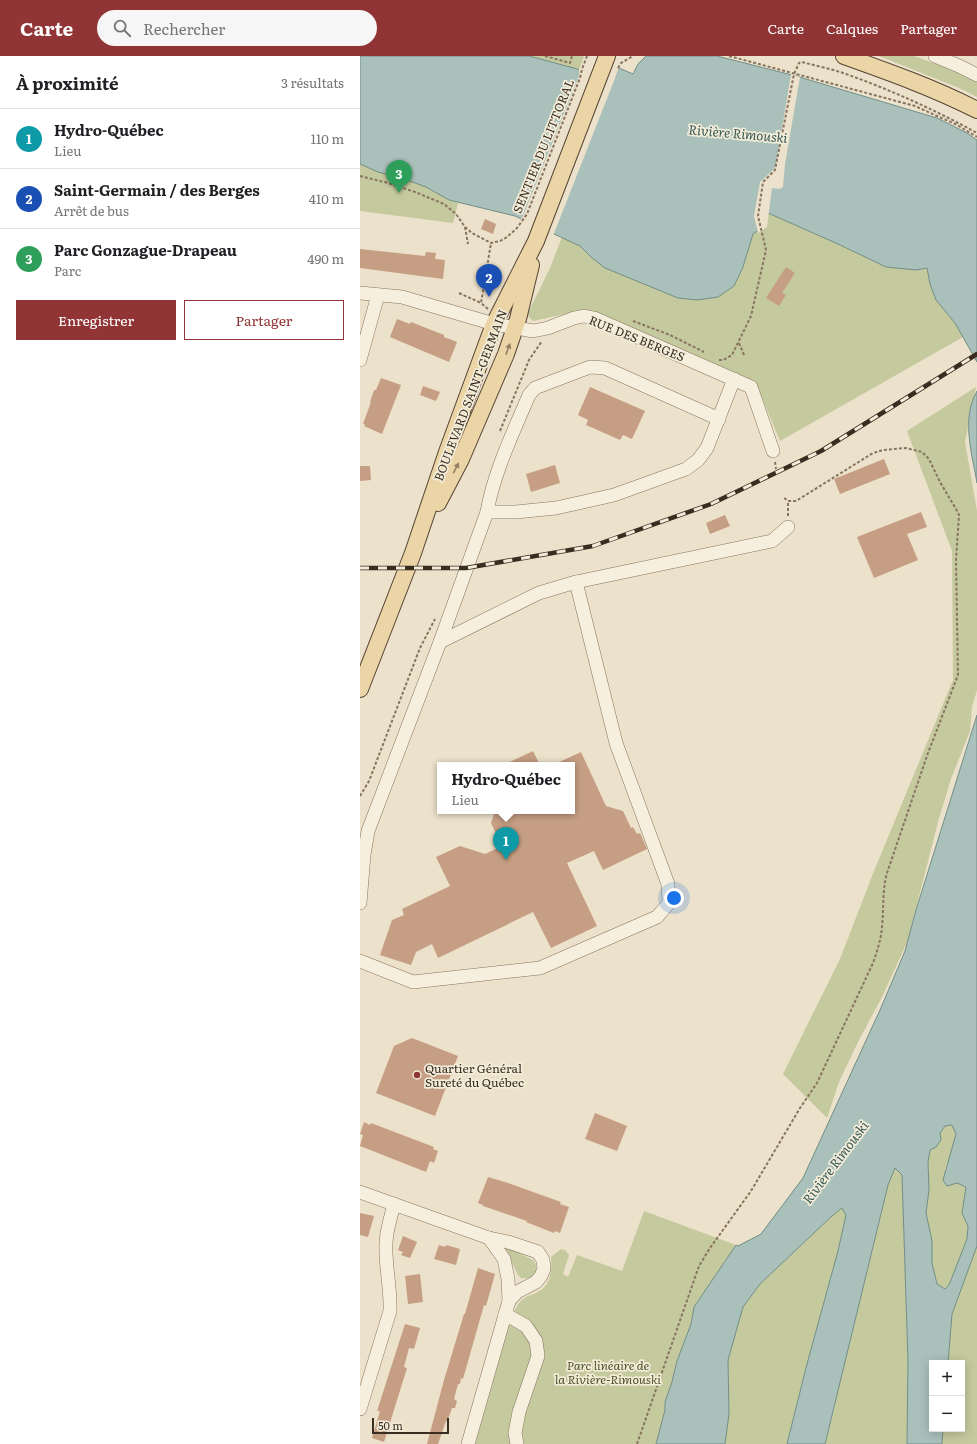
<!DOCTYPE html>
<html lang="fr">
<meta charset="utf-8">
<style>
body{margin:0;font-family:Literata,serif;background:#f6f6f6;color:#202124}
.controls{position:absolute;right:12px;bottom:12px;display:grid;overflow:hidden;border-radius:0px;box-shadow:0 2px 10px #0003}
.controls button{width:36px;height:36px;display:grid;place-items:center;padding:0;border:0;border-bottom:1px solid #e0e0e0;background:#fff;color:#202124;font:20px sans-serif}
.scale{position:absolute;left:12px;bottom:10px;width:77px;box-sizing:border-box;padding-left:4px;border:2px solid #392d22;border-top:0;font-size:11px;line-height:14px;white-space:nowrap;color:#392d22;-webkit-text-stroke:3px #f3ecd9;paint-order:stroke}
.you{position:absolute;left:314px;top:842px;width:14px;height:14px;margin:-10px;border:3px solid #fff;border-radius:50%;background:#1a73e8;box-shadow:0 0 0 6px #1a73e833}
.badge{display:grid;place-items:center;width:26px;height:26px;border-radius:50%;background:#913436;color:#fff;font-size:13px;font-weight:700}
.pin{position:absolute;translate:-50% -33px;filter:drop-shadow(0 1px 2px #0008)}
.pin::after{content:'';position:absolute;top:21px;width:14px;height:12px;background:inherit;clip-path:polygon(0 0,100% 0,50% 100%)}
.popup{position:absolute;left:77px;top:706px;width:138px;height:52px;box-sizing:border-box;display:grid;place-content:center;border-radius:0px;background:#fff;filter:drop-shadow(0 1px 3px #0005);font-size:13px;white-space:nowrap;color:#757577}
.popup b{font-size:15px;color:#202124}
.popup::after{content:'';position:absolute;left:50%;top:100%;margin-left:-8px;border:8px solid transparent;border-top-color:#fff}
.list{margin:0;padding:0;list-style:none}
h2{display:flex;justify-content:space-between;align-items:center;height:52px;margin:0;padding:0 16px;font-size:17px}
h2 small{font-size:13px;font-weight:400;color:#757577}
.list li{display:grid;grid-template-columns:26px 1fr auto;gap:12px;align-items:center;box-sizing:border-box;height:60px;padding:0 16px;border-top:1px solid #e0e0e0}
.list b{display:block;font-size:15px;white-space:nowrap}
.list p{margin:0;font-size:13px;white-space:nowrap;color:#757577}
.list em{font-size:13px;font-style:normal;color:#757577}
.actions{display:flex;gap:8px;padding:12px 16px}
.actions a{flex:1;padding:9px 0;border:1px solid #913436;border-radius:0px;text-align:center;font-size:14px;color:#913436}
.actions .main{background:#913436;color:#fff}
.icon{flex:none;width:22px;height:22px;fill:none;stroke:currentColor;stroke-width:2;stroke-linecap:round;stroke-linejoin:round}
.map{position:relative;flex:none;width:617px;height:1388px;overflow:hidden}
header{display:flex;align-items:center;gap:24px;box-sizing:border-box;height:56px;padding:0 20px;background:#913436;color:#fff}
header strong{font-size:19px}
nav{display:flex;gap:22px;margin-inline-start:auto;font-size:14px}
.search{width:280px;height:36px;background:#f6f6f6;display:flex;align-items:center;gap:10px;box-sizing:border-box;padding:0 14px;border-radius:22px;color:#757577;font-size:15px}
main{display:flex}
aside{flex:1;background:#fff}
.map>svg:first-child{display:block}
.green{fill:#c5c99e}
.water{fill:#aac0ba;stroke:#718e87;fill-rule:evenodd}
.pier{fill:#ece1ca}
.building{fill:#c69e83}
.lines{fill:none;stroke-linecap:round;stroke-linejoin:round}
.minor-casing{stroke:#877460;stroke-width:14}
.major-casing{stroke:#554333;stroke-width:18}
.path{stroke:#877460;stroke-width:2;stroke-dasharray:3 2;stroke-linecap:butt}
.minor{stroke:#f7efdd;stroke-width:13}
.major{stroke:#ebd4a6;stroke-width:16}
.rail-casing{stroke:#392d22;stroke-width:4.5}
.rail{stroke:#f3ecd9;stroke-width:3;stroke-dasharray:9;stroke-linecap:butt}
.oneway{fill:#928064}
.poi-dot{fill:#913436;stroke:#f3ecd9;stroke-width:1.5}
.labels{text-anchor:middle;dominant-baseline:central;stroke-width:3.5;stroke-linejoin:round;paint-order:stroke}
.street-label{font-size:12px;fill:#392d22;stroke:#f3ecd9}
.poi-label{font-size:12px;fill:#392d22;stroke:#f3ecd9;text-anchor:start}
.park-label{font-size:12px;font-style:italic;fill:#4a532a;stroke:#f3ecd9}
.water-label{font-size:13px;font-style:italic;fill:#335754;stroke:#f3ecd9}
</style>
<header>
<strong>Carte</strong>
<div class="search"><svg class="icon" aria-label="search" viewBox="0 0 24 24"><circle cx="10" cy="10" r="6"/><path d="M15 15l6 6"/></svg>Rechercher</div>
<nav><a>Carte</a><a>Calques</a><a>Partager</a></nav>
</header>
<main>
<aside>
<h2>À proximité<small>3 résultats</small></h2>
<ul class="list">
<li><span class="badge" style="background:#0f9aa8">1</span><div><b>Hydro-Québec</b><p>Lieu</p></div><em>110 m</em></li>
<li><span class="badge" style="background:#1a4fb4">2</span><div><b>Saint-Germain / des Berges</b><p>Arrêt de bus</p></div><em>410 m</em></li>
<li><span class="badge" style="background:#2e9e5b">3</span><div><b>Parc Gonzague-Drapeau</b><p>Parc</p></div><em>490 m</em></li>
</ul>
<div class="actions"><a class="main">Enregistrer</a><a>Partager</a></div>
</aside>
<div class="map">
<svg width="617" height="1388" viewBox="0 0 617 1388">
<rect width="100%" height="100%" fill="#ece1ca"/>
<!-- green -->
<g class="green">
<path d="M169,0h55l-5,14z"/>
<path d="M519,0h35l33,12 30,14v15l-18,-9z"/>
<path d="M0,108c21,9 44,13 65,22 11,5 21,13 33,17l-5,20 -93,-12z"/>
<path d="M408,157l70,31 48,23 30,3 11,-2 3,16 6,16 19,23 8,14 -183,104 -25,-60 -161,-68 -15,-2 -46,10 -6,-6 23,-47 12,-31 18,9 11,11 152,10 10,-33 12,-8z"/>
<path d="M616,331l-11,55 12,69v179l-5,17 -2,24 -19,48 -13,43 -30,118 -25,55 -25,47 -19,40 -12,36 -44,-44 57,-115 34,-88 79,-191 -1,-129 -45,-120z"/>
<path d="M592,1069l4,9 -4,19 -7,16 12,14 9,4 -4,26 6,13 -1,13 -18,46 -4,4 -8,-5 -5,-21v-22l-6,-28 3,-23 -1,-28 2,-12 6,-3 4,-14 5,-7z"/>
<path d="M535,1112l7,7 6,186 -1,83h-82l63,-259z"/>
<path d="M483,1152l3,7 -8,36 -31,113 -20,80h-62l4,-30 -1,-54 15,-53 17,-23 73,-69z"/>
<path d="M284,1155l92,34 -42,62 -3,17 -14,37 -4,21 -8,20v8l-9,34h-181l37,-128c3,-5 5,-12 10,-16 4,-4 9,-5 14,-7 15,-7 16,-21 15,-36l10,-8 4,1 4,5 -6,19 5,3 9,-22 45,16z"/>
<path d="M617,1190v198h-35l1,-15h19v-66h-14l4,-49z"/>
<path d="M146,1191l27,13c9,11 0,20 -12,18l-3,-3 -13,-27z"/>
</g>
<!-- water -->
<g class="water">
<path d="M0,0h169l52,14 34,7 4,-9 14,6 5,-10 8,-8h71l79,20 141,42 30,15 10,7v222l-22,-39 -19,-23 -6,-16 -3,-16 -11,2 -30,-3 -48,-23 -70,-31 -3,13 -12,8 -10,33 -9,19 -16,11 -21,3 -19,-2 -73,-30 -14,-11 -11,-11 -65,-30 -66,-16 -23,-13 -19,-7 -29,-8 -18,-8z"/>
<path d="M617,335v92c-5,-30 -16,-64 0,-92z"/>
<path d="M617,659v531l-25,68 -4,49h-16v66h11l-1,15h-35l1,-83 -6,-186 -7,-7 -7,17 -63,259h-38l20,-80 31,-113 8,-36 -4,-7 -9,7 -73,69 -17,23 -15,53 1,54 -4,30h-69l9,-34v-8l7,-20 5,-21 14,-37 3,-17 42,-62 2,1 23,-12 42,-56 77,-168 25,-59 11,-41zM592,1069l4,9 -13,46 4,6 10,-3 9,4 -4,26 6,13 -1,13 -18,46 -4,4 -8,-5 -5,-21v-22l-6,-28 3,-23 -1,-28 2,-12 6,-3 5,-7 -1,-7 5,-7z"/>
</g>
<!-- pier -->
<g class="pier">
<path d="M219,12l35,6 2,-6h3l-66,168 -33,-16 3,-4 56,-140z"/>
<path d="M431,18l9,3 -15,87 -2,23 -3,2 -8,-1 -5,39 -9,6 -4,-17 6,-34 14,-13 2,-4z"/>
</g>
<!-- building -->
<g class="building">
<path d="M125,163l11,5 -3,10 -12,-5z"/>
<path d="M0,193l65,7 1,-4 10,1 -1,6 10,1 -2,19 -83,-11z"/>
<path d="M426,211l9,6 -13,20 4,2 -7,11 -13,-8z"/>
<path d="M37,263l13,5 1,-2 33,13v2l13,5 -8,20 -59,-25z"/>
<path d="M21,322l20,7 -19,49 -18,-8 1,-2h-2l8,-22h-1l4,-12h2z"/>
<path d="M63,330l17,6 -4,9 -16,-6z"/>
<path d="M230,331l55,24 -13,28 -9,-4 -3,5 -34,-15 2,-5 -10,-5z"/>
<path d="M524,403l6,15 -50,20 -6,-15z"/>
<path d="M195,409l5,18 -29,9 -5,-18z"/>
<path d="M0,410h10l1,14 -11,1z"/>
<path d="M561,456l6,15 -20,7 11,26 -44,18 -17,-41z"/>
<path d="M365,459l5,11 -20,8 -4,-11z"/>
<path d="M173,695l7,14h-37z"/>
<path d="M221,696l25,54 17,5 8,17 2,-1 4,7 3,-1 7,16 -44,21 -9,-19 -27,12 30,63 -46,22 -18,-36 -95,46 -6,-14 -16,8 -5,13 -31,-10 12,-35 12,-5 -2,-6 48,-23 -14,-29 24,-11 25,8 17,-8 -11,-23 4,-12h77v-46h-19z"/>
<path d="M52,982l46,18 -23,60 -59,-23 18,-47z"/>
<path d="M235,1057l32,13 -10,25 -32,-12z"/>
<path d="M4,1066l6,3 1,-2 63,24 -1,2 5,2 -4,12 -4,-2 -4,11 -66,-26 3,-11 -3,-1z"/>
<path d="M128,1121l20,6 53,19 -1,2 9,3 -9,26 -5,-2 -1,2 -28,-11 1,-1 -44,-15v-1l-5,-2z"/>
<path d="M0,1157l14,3 -6,21 -8,-2z"/>
<path d="M43,1180l14,6 -7,16 -9,-3 2,-3 -5,-2z"/>
<path d="M79,1189l6,2 1,-2 14,4 -4,16 -22,-6z"/>
<path d="M118,1212l17,6 -9,32 -2,-1 -21,74 -2,-1 -1,6h-2l-4,15 3,2 -2,7h-3l-5,14 -1,-1 -8,23h-11l17,-64 20,-66h1z"/>
<path d="M60,1218l3,28 -15,2 -3,-28z"/>
<path d="M45,1268l15,4 -6,21 -5,-1 -5,19 3,1 -23,74 -12,-4 8,-27h-3z"/>
</g>
<g class="lines">
<!-- minor casing -->
<g class="minor-casing">
<g id="minor">
<path d="M575,0l24,10 18,9"/>
<path d="M0,237l42,4 92,27 39,7 15,-3 26,-10 10,-2 10,2 157,69 22,64"/>
<path d="M0,304l18,-65"/>
<path d="M127,456h29l40,-4 58,-13 72,-26 12,-9 9,-12 27,-69"/>
<path d="M80,586l99,-49 37,-11 196,-41 16,-14"/>
<path d="M0,847l4,-48 4,-24 72,-189 47,-130c7,-40 26,-79 42,-117l6,-7 55,-21 15,1 114,51"/>
<path d="M0,905l53,21 127,-14 117,-51 12,-14 -1,-19 -52,-141 -40,-161"/>
<path d="M0,1136l129,46 19,4 30,10 5,8 1,9 -3,7 -5,6 -19,10 -8,9"/>
<path d="M145,1258l21,12 10,15 2,15 -19,56 -4,21 2,11"/>
<path d="M0,1353l30,-98c1,-23 -5,-44 -4,-67 0,-13 5,-27 8,-40"/>
<path d="M108,1388l41,-143 -1,-22 -4,-20 -15,-21"/>
</g>
</g>
<!-- major casing -->
<g class="major-casing">
<g id="major">
<path d="M484,0c45,16 90,32 133,54"/>
<path d="M78,447l23,-44 45,-105 12,-35 13,-54"/>
<path d="M0,633l53,-136 34,-101 47,-128 42,-83 71,-185"/>
</g>
</g>
<!-- path -->
<g class="path">
<path d="M185,0l25,7 2,-7"/>
<path d="M369,0l186,50 42,19 20,12"/>
<path d="M258,12l3,-5 12,-7"/>
<path d="M0,120l28,7 27,9 29,12 12,10 9,13 7,6 19,10 9,-2 7,-4 10,-9 10,-14 53,-136 2,-9 5,-13"/>
<path d="M105,171l3,17"/>
<path d="M99,237l22,10"/>
<path d="M128,253l-7,-6 10,-60"/>
<path d="M273,265l37,14 34,17"/>
<path d="M379,287l5,12"/>
<path d="M359,304h4l9,-5 19,-39 15,-66 -8,-34 5,-34 12,-12 19,-96 5,-11 3,-1c14,4 30,7 44,12 45,16 89,36 131,59"/>
<path d="M140,375l29,-71 13,-19"/>
<path d="M415,406l1,7"/>
<path d="M428,460v-15"/>
<path d="M0,740l9,-15 51,-133 15,-29"/>
<path d="M277,1388l62,-178 11,-18 41,-57 49,-83 17,-25 56,-120c4,-12 8,-23 9,-36 2,-18 0,-36 5,-54l41,-120 30,-78 -2,-115 3,-45 -3,-6 -16,-27 -11,-23 -7,-7 -16,-4 -23,2 -10,3 -77,48h-8l-5,-4"/>
</g>
<!-- minor -->
<use href="#minor" class="minor"/>
<!-- major -->
<use href="#major" class="major"/>
<!-- rail casing -->
<g class="rail-casing">
<path id="rail" d="M0,512h106l127,-22 118,-42 110,-53 156,-97"/>
</g>
<!-- rail -->
<use href="#rail" class="rail"/>
</g>
<!-- one-way arrows -->
<defs><path id="oneway-solid" d="M-6-.8H1V-3.2L6.5 0L1 3.2V.8H-6Z"/></defs>
<g class="oneway">
<use href="#oneway-solid" transform="translate(148 293) rotate(-70)"/>
<use href="#oneway-solid" transform="translate(96 412) rotate(-63)"/>
</g>
<!-- markers -->
<circle class="poi-dot" cx="57" cy="1019" r="4"/>
<g class="labels">
<!-- street labels -->
<g class="street-label">
<text transform="translate(183 90) rotate(-68)">SENTIER DU LITTORAL</text>
<text transform="translate(277 282) rotate(22)">RUE DES BERGES</text>
<text transform="translate(110 339) rotate(-69)">BOULEVARD SAINT-GERMAIN</text>
</g>
<!-- poi labels -->
<g class="poi-label">
<text x="65" y="1012">Quartier Général<tspan x="65" dy="14">Sureté du Québec</tspan></text>
</g>
<!-- park labels -->
<g class="park-label">
<text x="248" y="1309">Parc linéaire de<tspan x="248" dy="14">la Rivière-Rimouski</tspan></text>
</g>
<!-- water labels -->
<g class="water-label">
<text transform="translate(378 77) rotate(5)">Rivière Rimouski</text>
<text transform="translate(475 1106) rotate(-53)">Rivière Rimouski</text>
</g>
</g>
</svg>
<div class="controls">
<button>+</button>
<button>−</button>
</div>
<div class="scale">50 m</div>
<div class="you"></div>
<div class="pin badge" style="left:146px;top:804px;background:#0f9aa8">1</div>
<div class="popup"><b>Hydro-Québec</b>Lieu</div>
<div class="pin badge" style="left:129px;top:241px;background:#1a4fb4">2</div>
<div class="pin badge" style="left:39px;top:137px;background:#2e9e5b">3</div>
</div>
</main>
